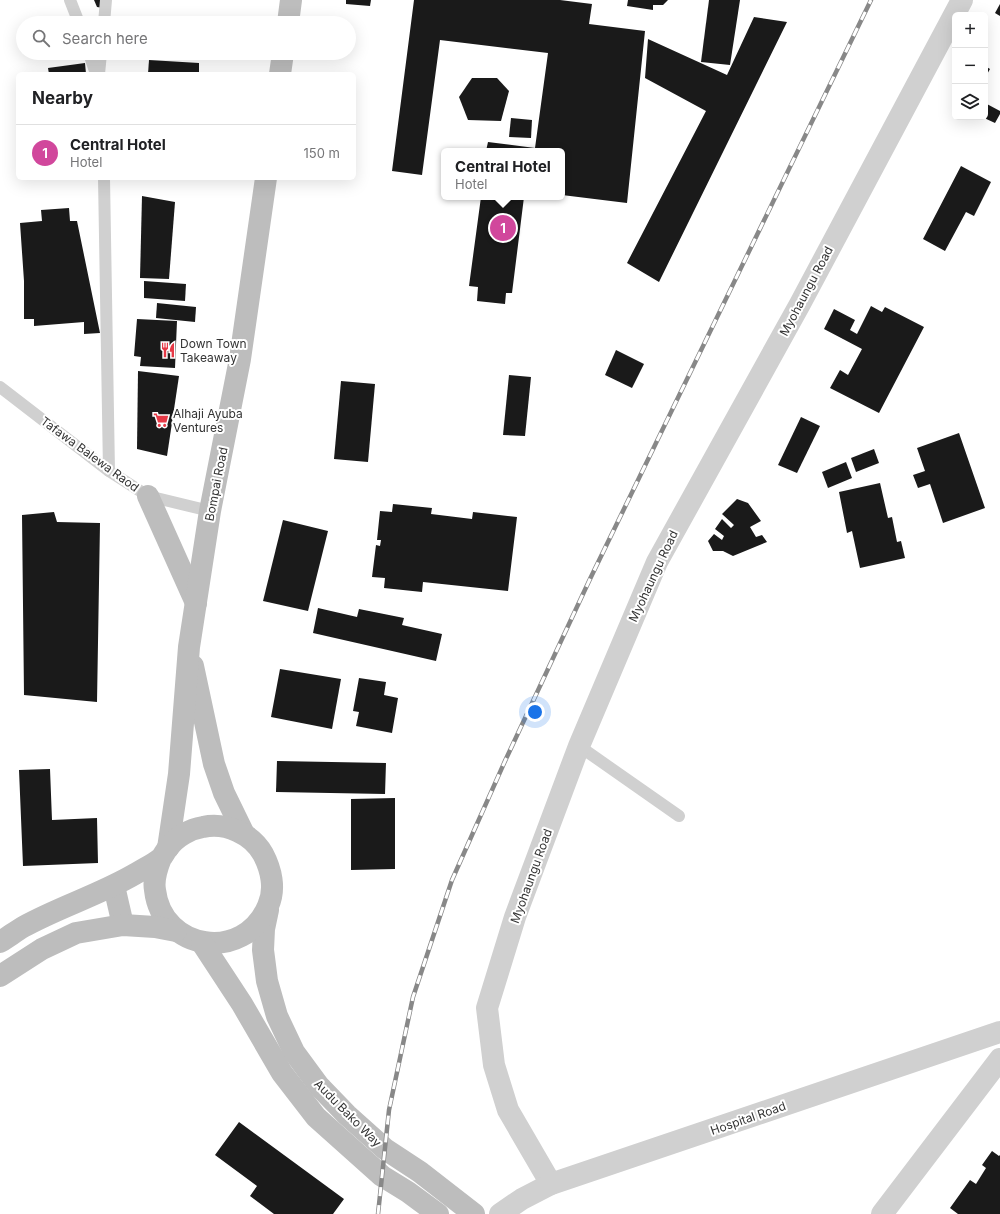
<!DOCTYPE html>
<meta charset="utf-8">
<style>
body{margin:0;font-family:Inter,sans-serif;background:#f2f2f2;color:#202124}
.controls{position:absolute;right:12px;top:12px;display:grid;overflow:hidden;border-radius:6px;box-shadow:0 4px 16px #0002}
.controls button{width:36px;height:36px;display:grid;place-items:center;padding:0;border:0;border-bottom:1px solid #e0e0e0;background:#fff;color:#202124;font:20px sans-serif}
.you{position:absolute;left:535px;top:712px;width:14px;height:14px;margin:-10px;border:3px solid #fff;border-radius:50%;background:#1a73e8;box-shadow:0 0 0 6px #1a73e833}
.badge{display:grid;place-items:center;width:26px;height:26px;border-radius:50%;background:#e63946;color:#fff;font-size:13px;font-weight:700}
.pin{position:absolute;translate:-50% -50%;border:2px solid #fff;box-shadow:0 1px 4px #0006}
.popup{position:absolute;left:441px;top:148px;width:124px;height:52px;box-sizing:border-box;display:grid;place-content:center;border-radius:6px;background:#fff;filter:drop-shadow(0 1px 3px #0005);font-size:13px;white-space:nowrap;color:#757577}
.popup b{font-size:15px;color:#202124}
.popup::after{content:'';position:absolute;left:50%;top:100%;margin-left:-8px;border:8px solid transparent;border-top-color:#fff}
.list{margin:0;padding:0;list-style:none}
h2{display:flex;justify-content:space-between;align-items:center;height:52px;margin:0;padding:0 16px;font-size:17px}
h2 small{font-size:13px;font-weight:400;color:#757577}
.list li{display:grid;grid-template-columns:26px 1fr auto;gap:12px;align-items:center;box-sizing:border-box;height:56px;padding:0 16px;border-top:1px solid #e0e0e0}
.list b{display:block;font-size:15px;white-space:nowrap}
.list p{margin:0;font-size:13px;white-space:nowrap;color:#757577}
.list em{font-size:13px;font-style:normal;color:#757577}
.icon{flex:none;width:22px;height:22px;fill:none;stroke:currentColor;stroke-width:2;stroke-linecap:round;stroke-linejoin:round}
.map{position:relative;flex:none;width:1000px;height:1214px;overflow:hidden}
.search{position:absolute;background:#fff;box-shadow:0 4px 16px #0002;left:16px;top:16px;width:340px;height:44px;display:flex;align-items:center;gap:10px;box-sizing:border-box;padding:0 14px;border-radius:22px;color:#757577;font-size:15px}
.panel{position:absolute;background:#fff;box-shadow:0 4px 16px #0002;left:16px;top:72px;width:340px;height:108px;border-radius:6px}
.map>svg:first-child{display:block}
.building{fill:#1a1a1a}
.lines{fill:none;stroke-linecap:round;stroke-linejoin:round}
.lane{stroke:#d0d0d0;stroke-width:12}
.street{stroke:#d0d0d0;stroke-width:22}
.secondary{stroke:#bdbdbd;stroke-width:22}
.rail-casing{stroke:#888;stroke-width:4.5}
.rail{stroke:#fff;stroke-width:3;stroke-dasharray:9;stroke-linecap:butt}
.labels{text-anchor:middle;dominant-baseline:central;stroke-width:4;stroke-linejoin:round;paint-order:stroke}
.street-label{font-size:12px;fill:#333;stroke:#fff}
.poi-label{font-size:12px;fill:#333;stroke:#fff;text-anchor:start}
</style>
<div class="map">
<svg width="1000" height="1214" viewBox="0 0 1000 1214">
<rect width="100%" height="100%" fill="#fff"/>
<!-- building -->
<g class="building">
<path d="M94,0h9v8l-6,-1z"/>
<path d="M346,0h25l-1,6 -24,-2z"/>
<path d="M414,0h146l32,4 -3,20 56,7 -18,172 -65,-8v-44h-76l2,-9 47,6 13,-95 -108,-13 -18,135 -30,-4z"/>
<path d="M628,0h40l-5,5h-10v5l-26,-4z"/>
<path d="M709,0h31l-10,65 -29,-3z"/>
<path d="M1000,4v12l-5,-3z"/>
<path d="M754,17l33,5 -128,260 -32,-19 79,-152 -61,-33 3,-39 79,36z"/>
<path d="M149,60l50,3v11h-51z"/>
<path d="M85,63l1,11h-37l-1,-6z"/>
<path d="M985,66l5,3 -5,9z"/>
<path d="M472,78h25l12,13 -8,30 -33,-1 -9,-23z"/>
<path d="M985,103l15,8v3l-5,9 -13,-6h3z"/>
<path d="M511,118l21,2 -1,18 -22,-1z"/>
<path d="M961,166l30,16 -17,34 -8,-4 -21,39 -22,-12z"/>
<path d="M142,196l33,6 -6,77 -29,-1z"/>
<path d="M481,197h43l-12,96h-6l-1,11 -28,-3 1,-14 -9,-1z"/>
<path d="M69,208l1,13h7l23,112 -16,1v-12l-50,4v-7h-10v-38l-4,-58 22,-2 -1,-11z"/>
<path d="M144,281l42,3 -1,17 -41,-3z"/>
<path d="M157,303l39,4 -1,15 -39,-4z"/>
<path d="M871,306l11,6 3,-5 39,20 -45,86 -49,-25 10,-18 8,5 14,-26 -38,-20 10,-20 21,11 -5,10 7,4z"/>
<path d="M137,319l40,2 -2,47 -35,-2 1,-9 -7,-1z"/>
<path d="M616,350l28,14 -12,24 -27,-13z"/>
<path d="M138,371l41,5 -12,80 -30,-7z"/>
<path d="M509,375l22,2 -6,59 -22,-1z"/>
<path d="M341,381l34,3 -7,78 -34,-3z"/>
<path d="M801,417l19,9 -23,47 -19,-8z"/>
<path d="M959,433l26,75 -42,15 -13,-39 -12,4 -5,-13 12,-4 -8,-23z"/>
<path d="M874,449l5,14 -23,9 -5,-14z"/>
<path d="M846,462l6,16 -24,10 -6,-16z"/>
<path d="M880,483l8,35 4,-1 5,25 4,-1 4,17 -45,10 -8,-37 -5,2 -8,-41z"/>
<path d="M737,499l11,4 13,18 -11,6 6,10 6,-2 5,7 -34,14 -10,-5h-10l-5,-10 6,-7 8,6 2,-4 -9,-7 7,-10 9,9 3,-3 -12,-11z"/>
<path d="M393,504l39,4 -1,6 41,5 1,-7 44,5 -9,74 -85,-9 -1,10 -38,-4 1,-10 -13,-1 4,-32 4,1 1,-6h-4l3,-29 12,1z"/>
<path d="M54,512l3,10 43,1 -3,179 -73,-7 -2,-180z"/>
<path d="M283,520l45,11 -20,80 -45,-10z"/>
<path d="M318,608l39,9 2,-8 45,9 -2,7 40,9 -6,27 -123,-28z"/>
<path d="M280,669l61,10 -9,50 -61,-12z"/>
<path d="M359,678l27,4 -2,13 14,3 -6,35 -36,-7 3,-14 -6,-1z"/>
<path d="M277,761l109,2 -1,31 -109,-2z"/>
<path d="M50,769l2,51 45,-2 1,45 -75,3 -4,-96z"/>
<path d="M395,798v71l-44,1v-71z"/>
<path d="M239,1122l105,77 -11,15h-59l-24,-18 7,-10 -42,-31z"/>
<path d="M992,1151l7,5 1,-1v59h-42l-8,-6 20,-28 6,4 10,-16 -4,-3z"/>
</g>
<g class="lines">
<!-- lane -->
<g class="lane">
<path d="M70,0l9,23"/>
<path d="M104,23l2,-23"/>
<path d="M89,53l7,21"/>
<path d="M99,74l2,-21"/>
<path d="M104,178l5,293"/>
<path d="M0,387l109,84 39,25 62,15"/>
<path d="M579,746l100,70"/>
</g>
<!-- street -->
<g class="street">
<path d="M551,1184l-43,-74 -14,-45 -7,-57 28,-91 64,-171 78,-184 143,-258 162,-304"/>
<path d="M500,1214l22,-15 29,-15 449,-152"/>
<path d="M882,1214l118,-155"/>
</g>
<!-- secondary -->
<g class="secondary">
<path d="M288,23l3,-23"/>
<path d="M280,74l3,-21"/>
<path d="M148,496l48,107"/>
<path d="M193,666l21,98 10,29 20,41"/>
<path d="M168,848l11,-74 10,-127 21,-136 30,-152 26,-181"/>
<path d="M114,886l9,39"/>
<path d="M268,910l-4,19 -1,21 4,31 10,35 17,36 25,34 28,29 38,34 35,23 54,42"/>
<path d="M0,942c8,-5 15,-10 23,-15 36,-20 76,-32 112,-53 8,-5 19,-10 26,-16 3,-3 4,-7 7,-10 8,-11 22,-19 35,-21 23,-5 49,7 60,27 8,15 13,35 5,52 -24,57 -106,45 -113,-16 -2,-11 2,-22 6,-32"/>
<path d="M202,943l40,61 40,69 34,44 66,59 26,16 30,22"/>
<path d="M0,976l42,-27 34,-16 47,-8 32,2 21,4"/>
</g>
<!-- rail casing -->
<g class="rail-casing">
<path id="rail" d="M378,1214l11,-104 24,-113 39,-117 53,-119 85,-182 281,-579"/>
</g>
<!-- rail -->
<use href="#rail" class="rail"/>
</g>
<!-- icons -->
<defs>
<g id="restaurant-bare" transform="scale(1.2)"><path d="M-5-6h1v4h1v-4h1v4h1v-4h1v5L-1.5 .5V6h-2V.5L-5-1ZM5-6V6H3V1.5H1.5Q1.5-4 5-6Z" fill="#e63946" stroke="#fff" stroke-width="2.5" paint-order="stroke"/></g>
<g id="supermarket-bare" transform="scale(1.2)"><path d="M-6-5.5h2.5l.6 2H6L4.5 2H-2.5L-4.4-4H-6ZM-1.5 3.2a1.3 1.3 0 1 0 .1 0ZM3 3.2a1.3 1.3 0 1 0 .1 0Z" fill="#e63946" stroke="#fff" stroke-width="2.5" paint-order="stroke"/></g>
</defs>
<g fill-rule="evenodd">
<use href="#restaurant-bare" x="168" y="350"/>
<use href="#supermarket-bare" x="161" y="420"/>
</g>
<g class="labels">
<!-- street labels -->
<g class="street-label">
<text transform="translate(806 291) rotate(-62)">Myohaungu Road</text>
<text transform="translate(90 454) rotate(36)">Tafawa Balewa Raod</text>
<text transform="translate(216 484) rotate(-79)">Bompai Road</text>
<text transform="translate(653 576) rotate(-65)">Myohaungu Road</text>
<text transform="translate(531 876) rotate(-70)">Myohaungu Road</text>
<text transform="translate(348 1113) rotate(45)">Audu Bako Way</text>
<text transform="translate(748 1118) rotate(-19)">Hospital Road</text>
</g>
<!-- poi labels -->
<g class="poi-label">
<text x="180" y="343">Down Town<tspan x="180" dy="14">Takeaway</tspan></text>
<text x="173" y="413">Alhaji Ayuba<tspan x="173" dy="14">Ventures</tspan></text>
</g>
</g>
</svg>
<div class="controls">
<button>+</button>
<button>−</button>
<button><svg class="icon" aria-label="layers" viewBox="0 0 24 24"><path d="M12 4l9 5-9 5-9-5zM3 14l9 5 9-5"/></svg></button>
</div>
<div class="you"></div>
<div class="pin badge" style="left:503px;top:228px;background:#d1479c">1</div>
<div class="popup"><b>Central Hotel</b>Hotel</div>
<div class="search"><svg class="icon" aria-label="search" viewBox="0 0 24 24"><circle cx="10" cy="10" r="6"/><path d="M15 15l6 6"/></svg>Search here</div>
<section class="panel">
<h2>Nearby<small></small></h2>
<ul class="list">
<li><span class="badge" style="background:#d1479c">1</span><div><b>Central Hotel</b><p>Hotel</p></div><em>150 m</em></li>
</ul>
</section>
</div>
